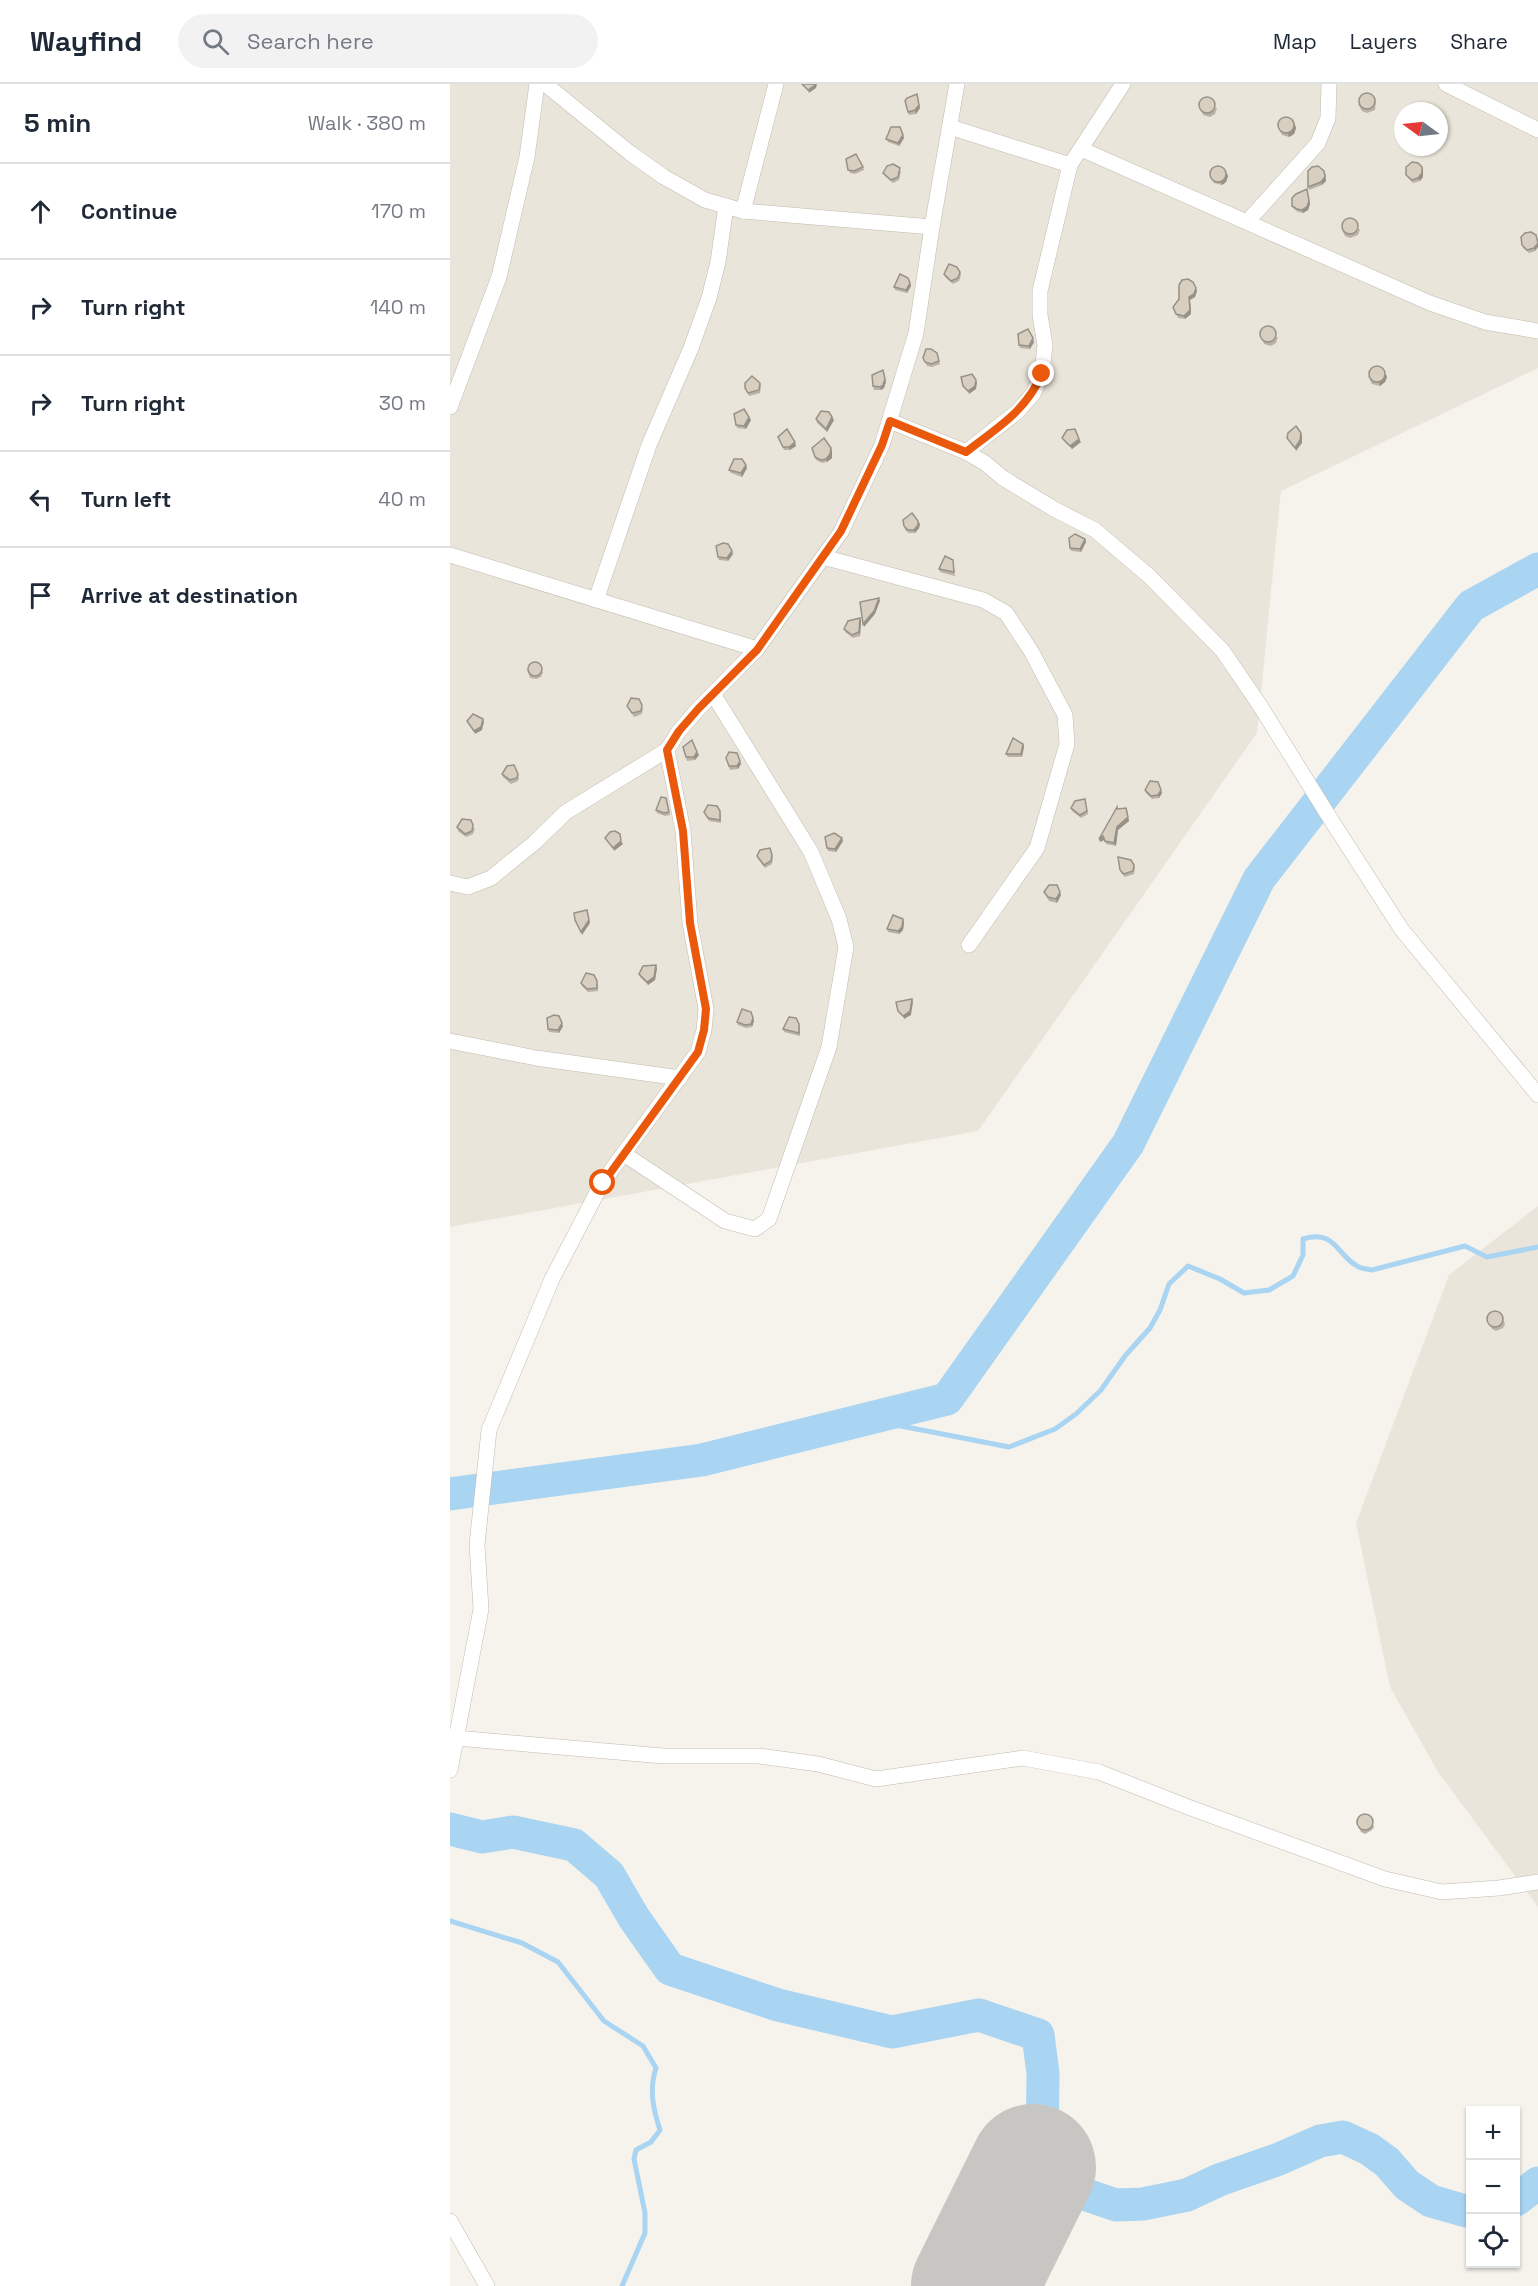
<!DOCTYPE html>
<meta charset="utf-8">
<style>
body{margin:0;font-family:"Space Grotesk",sans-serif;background:#f2f2f3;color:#1f2937}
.controls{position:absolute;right:18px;bottom:18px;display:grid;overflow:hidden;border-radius:0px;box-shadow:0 2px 4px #0004}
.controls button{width:54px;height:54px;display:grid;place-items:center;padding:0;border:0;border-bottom:2px solid #e0e1e3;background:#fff;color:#1f2937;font:30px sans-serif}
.compass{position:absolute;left:944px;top:18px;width:54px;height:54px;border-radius:50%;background:#fff;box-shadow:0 2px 4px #0004;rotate:285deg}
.stop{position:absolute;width:18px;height:18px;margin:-14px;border:4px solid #ea580c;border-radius:50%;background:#fff}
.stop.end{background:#ea580c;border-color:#fff;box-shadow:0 2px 6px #0008}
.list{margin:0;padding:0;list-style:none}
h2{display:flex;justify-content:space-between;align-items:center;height:78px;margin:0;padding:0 24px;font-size:26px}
h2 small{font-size:20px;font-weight:400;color:#747a83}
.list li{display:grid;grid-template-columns:39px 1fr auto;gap:18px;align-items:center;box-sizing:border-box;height:96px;padding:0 24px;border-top:2px solid #e0e1e3}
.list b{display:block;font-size:22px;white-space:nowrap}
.list em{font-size:20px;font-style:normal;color:#747a83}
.icon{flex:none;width:33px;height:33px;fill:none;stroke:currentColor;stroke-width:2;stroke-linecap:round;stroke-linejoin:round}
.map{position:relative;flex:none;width:1088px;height:2202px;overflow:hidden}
header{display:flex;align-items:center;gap:36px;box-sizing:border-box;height:84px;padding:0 30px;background:#fff;border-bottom:2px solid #e0e1e3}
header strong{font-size:28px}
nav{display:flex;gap:33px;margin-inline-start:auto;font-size:21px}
.search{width:420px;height:54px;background:#f2f2f3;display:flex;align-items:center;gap:15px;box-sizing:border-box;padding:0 21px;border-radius:33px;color:#747a83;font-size:22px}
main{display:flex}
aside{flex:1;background:#fff}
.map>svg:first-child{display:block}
.residential{fill:#eae5da;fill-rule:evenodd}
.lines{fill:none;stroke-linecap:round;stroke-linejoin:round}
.stream{stroke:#a9d4f2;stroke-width:5}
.river{stroke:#a9d4f2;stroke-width:33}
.runway{stroke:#c8c6c3;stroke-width:126}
.minor-casing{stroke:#c2bbae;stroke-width:16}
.minor{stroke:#fff;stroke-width:15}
.wall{fill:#bab2a6}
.shaded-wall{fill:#979187}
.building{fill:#d8cfc1;stroke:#979187;stroke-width:1.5}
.route{stroke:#ea580c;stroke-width:8}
</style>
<header>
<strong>Wayfind</strong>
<div class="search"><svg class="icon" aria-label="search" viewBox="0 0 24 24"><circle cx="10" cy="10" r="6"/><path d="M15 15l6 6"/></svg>Search here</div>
<nav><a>Map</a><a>Layers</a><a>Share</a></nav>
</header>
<main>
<aside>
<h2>5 min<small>Walk · 380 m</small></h2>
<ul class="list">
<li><svg class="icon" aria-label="ahead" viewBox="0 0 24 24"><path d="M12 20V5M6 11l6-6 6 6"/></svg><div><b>Continue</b></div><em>170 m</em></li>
<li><svg class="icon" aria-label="right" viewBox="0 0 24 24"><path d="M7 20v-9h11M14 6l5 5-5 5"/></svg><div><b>Turn right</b></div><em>140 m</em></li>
<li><svg class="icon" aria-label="right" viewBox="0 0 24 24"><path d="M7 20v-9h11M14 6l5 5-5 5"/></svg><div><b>Turn right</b></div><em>30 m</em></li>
<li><svg class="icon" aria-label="left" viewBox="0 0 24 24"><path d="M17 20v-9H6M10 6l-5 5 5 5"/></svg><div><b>Turn left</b></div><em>40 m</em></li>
<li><svg class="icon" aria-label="arrive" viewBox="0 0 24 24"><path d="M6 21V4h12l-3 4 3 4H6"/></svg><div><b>Arrive at destination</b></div></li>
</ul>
</aside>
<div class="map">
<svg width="1088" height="2202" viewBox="0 0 1088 2202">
<rect width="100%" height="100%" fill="#f6f3ec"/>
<!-- residential -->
<g class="residential">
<path d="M0,0h1088v284l-257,123 -24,242 -279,398 -528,96zM953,27h36v36h-36z"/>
<path d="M1088,1122v701l-100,-135 -48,-85 -34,-164 93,-248z"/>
</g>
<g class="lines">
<!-- stream -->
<g class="stream">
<path d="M415,1335l144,28 46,-18 21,-15 25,-24 24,-34 25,-28 10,-18 9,-26 19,-18 32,13 24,14 25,-3 24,-14 10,-21v-16c32,-10 34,16 54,27 4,3 11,3 15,4l93,-24 22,11 51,-10"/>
<path d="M0,1837l72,22 36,19 46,59 39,25 13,22c-7,21 -3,41 4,62l-9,12 -15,8 -2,9 11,54v20l-23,53"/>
<path d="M1080,2106l8,4"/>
</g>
<!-- river -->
<g class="river">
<path d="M0,1410l252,-34 245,-61 181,-255 131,-265 212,-273 67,-37"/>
<path d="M0,1745l32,8 31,-5 61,13 35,30 25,43 36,51 108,36 114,27 87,-17 59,20 5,38 -1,95 8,12 19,9 47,16 27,-1 44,-9 32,-15 60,-21 41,-18 23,-4 26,12 18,13 20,23 24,16 35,10 4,-1"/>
<path d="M1066,2116l22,-17"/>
</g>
<!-- runway -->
<path class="runway" d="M524,2202l59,-119"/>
<!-- minor casing -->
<g class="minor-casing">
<g id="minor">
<path d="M95,0l85,69 34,24 41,23 38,11 189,16"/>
<path d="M996,0l92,46"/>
<path d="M500,43l120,38"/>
<path d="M631,65l349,154 55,19 53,9"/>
<path d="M293,127l33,-127"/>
<path d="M797,138l71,-79 10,-25 1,-34"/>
<path d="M0,323l49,-130 28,-120 10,-73"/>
<path d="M440,337l76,31 19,11 18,15 51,31 41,21 54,46 73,74 37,54 74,119 69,107 136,165"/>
<path d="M516,368l51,-40 16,-18 9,-20 3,-29 -5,-30v-24l30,-126 53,-81"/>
<path d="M0,471l307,94"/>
<path d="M373,473l160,43 23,13 25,38 34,64 2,29 -30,104 -68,97"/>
<path d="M146,516l53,-155 42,-97 18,-50 9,-36 8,-56"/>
<path d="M0,799l18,4 23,-9 43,-35 32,-31 101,-62"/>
<path d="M0,957l86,17 144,20"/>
<path d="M174,1070l101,67 30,8 14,-10 60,-172 17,-100 -7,-28 -28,-67 -98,-158"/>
<path d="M6,1654l207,18h96l59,8 58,15 147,-21 76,14 89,35 197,72 57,13 57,-4 39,-6"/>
<path d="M0,1686l31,-161 -4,-64 12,-115 63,-151 50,-96 96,-131 6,-22 2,-21 -16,-86 -7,-92 -16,-81 12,-19 20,-23 58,-59 84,-117 41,-87 34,-112 16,-106 25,-143"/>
<path d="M0,2137l37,65"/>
</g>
</g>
<!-- minor -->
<use href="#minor" class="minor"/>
</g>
<!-- wall -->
<g class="wall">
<path d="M467,10l3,14 -4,6 -7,1 -1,-3z"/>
<path d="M926,17l-1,9 -8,3 -5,-2 -4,-7z"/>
<path d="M748,20l19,4 -2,6 -5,3 -7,-2z"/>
<path d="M843,35l3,9 -2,6 -5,3 -7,-2 -5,-11z"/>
<path d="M450,43l4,11 -5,8 -11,-4 -2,-3z"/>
<path d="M396,75l17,8 1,3 -9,4 -5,-1z"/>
<path d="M972,83l1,3v7l-3,4 -7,2 -5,-5 -2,-3z"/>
<path d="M451,87l-2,9 -6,3 -8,-7 -2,-3z"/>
<path d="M876,90v7l-4,4 -13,5 -1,-3z"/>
<path d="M760,92h18l-2,6 -4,3 -8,-2z"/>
<path d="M858,108l2,12 -2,6 -5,3 -5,-1 -4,-3 -2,-3z"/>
<path d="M891,144l19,1 -2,6 -8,3 -5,-2z"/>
<path d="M1081,148l4,19 -6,2 -6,-5 -1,-3z"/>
<path d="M510,188l1,3 -2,6 -6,3 -8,-7 -1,-3z"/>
<path d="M458,194l3,8 -4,7 -12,-3 -1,-3z"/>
<path d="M747,207l-2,6 -5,3 1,14 -6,5 -7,-1 -5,-11 6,-8z"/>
<path d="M810,249l18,4 -2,6 -5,3 -7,-2z"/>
<path d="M584,258l-4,7 -10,-1 -1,-3z"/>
<path d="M487,269l3,11 -8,3 -5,-1 -4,-8z"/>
<path d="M918,292l19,1 -2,5 -5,4 -8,-2z"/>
<path d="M436,298l-2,6 -3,2h-7l-1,-4z"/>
<path d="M310,299l1,3 -1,7 -11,3 -4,-8z"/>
<path d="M284,330l15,3 2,3 -5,9 -9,-1z"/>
<path d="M382,333l2,3 -7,12 -10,-9 -1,-4z"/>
<path d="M328,353l18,9 -6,4h-6z"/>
<path d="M612,354l19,4 -9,7 -8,-8z"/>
<path d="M362,364l20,3v7l-5,4 -5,1 -6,-3z"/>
<path d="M297,384l-5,9 -11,-4 -2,-3z"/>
<path d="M470,440l-1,4 -4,5h-6l-4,-3 -1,-4z"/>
<path d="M635,455l1,3 -5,10 -10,-1 -1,-3z"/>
<path d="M283,470l-5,7 -9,-1 -1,-3z"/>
<path d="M503,476l2,16 -15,-4 -1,-3z"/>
<path d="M410,534l1,3 -1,15 -7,2 -8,-6 -1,-3z"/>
<path d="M77,585l16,3 -2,5 -5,2 -6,-1z"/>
<path d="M177,622l16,2 -1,6 -8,3z"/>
<path d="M573,660l1,3 -2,10h-14l-2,-3z"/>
<path d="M233,663l16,8 -4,5 -8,1z"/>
<path d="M276,674l15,6 -3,5 -8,1z"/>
<path d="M52,690l17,3 -1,4 -7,3 -8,-7z"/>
<path d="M708,698l4,11 -3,5 -7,1 -6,-6 -1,-3z"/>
<path d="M635,715l3,15 -7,4 -9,-7 -1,-3z"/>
<path d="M217,718l3,13 -5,1 -8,-3 -1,-3z"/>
<path d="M668,725l9,2 2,10 -11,9 -2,16 -10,-2 -2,-4 -4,2z"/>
<path d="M254,728l17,2v9l-12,-2z"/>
<path d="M7,743l18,1 -2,6 -7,3 -8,-6z"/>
<path d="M393,757l-7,11 -8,-1 -1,-3z"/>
<path d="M320,764l3,10 -1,6 -7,4 -7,-9 -1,-3z"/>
<path d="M684,781l1,3 -1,6 -9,3 -4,-4 -1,-3z"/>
<path d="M594,808l17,3 -4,8 -8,-2z"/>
<path d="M453,835l1,4 -1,7 -4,4 -11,-2 -1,-3z"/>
<path d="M207,884l-2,12 -7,5 -8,-8 -1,-3z"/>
<path d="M131,899l17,1v7l-10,1 -6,-6z"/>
<path d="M301,928l3,9 -2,6 -6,1 -8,-3 -1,-3z"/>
<path d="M349,940l1,3v9l-16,-4 -1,-3z"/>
<path d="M113,942l-4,7 -10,-1 -1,-3z"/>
<path d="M1051,1229l4,11 -2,4 -7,3 -4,-2 -5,-9z"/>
<path d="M920,1732l4,11 -2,3 -7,4 -4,-2 -5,-10z"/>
</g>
<!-- shaded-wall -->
<g class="shaded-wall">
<path d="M365,0h2l-1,4 -7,5 -1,-3z"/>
<path d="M467,10l3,14 -4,6 -1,-4z"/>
<path d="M845,41l1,3 -2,6 -5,3 -1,-3z"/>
<path d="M453,51l1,3 -5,8 -1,-3z"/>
<path d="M972,83l1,3v7l-3,4 -2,-3z"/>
<path d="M874,87l2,10 -4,4 -1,-3z"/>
<path d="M777,89l1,3 -2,6 -4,3 -1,-3z"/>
<path d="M857,105l3,15 -2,6 -5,3 -1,-3z"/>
<path d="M1086,151l2,7v5l-3,4 -1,-3z"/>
<path d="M460,199l1,3 -4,7 -1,-3z"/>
<path d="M746,204l1,3 -2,6 -5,3 1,14 -6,5 -1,-3 5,-19z"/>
<path d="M583,254l1,4 -4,7 -1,-3z"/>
<path d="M433,286l3,12 -2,6 -3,2 -1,-3z"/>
<path d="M936,290l1,3 -2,5 -5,4 -1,-3z"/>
<path d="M526,296l1,3 -1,6 -7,5 -1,-3z"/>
<path d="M299,333l2,3 -5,9 -2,-3z"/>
<path d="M382,333l2,3 -7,12 -1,-3z"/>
<path d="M851,349l1,3v7l-6,8 -1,-3z"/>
<path d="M629,355l2,3 -9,7 -2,-3z"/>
<path d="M345,358l1,4 -6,4 -1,-3z"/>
<path d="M381,364l1,3v7l-5,4 -1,-3z"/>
<path d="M296,381l1,3 -5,9 -1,-4z"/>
<path d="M468,437l2,3 -1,4 -4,5 -1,-3z"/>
<path d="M635,455l1,3 -5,10 -1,-3z"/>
<path d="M282,467l1,3 -5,7 -1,-3z"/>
<path d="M429,514l1,3 -5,13 -11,13 -1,-3z"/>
<path d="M410,534l1,3 -1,15 -1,-4z"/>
<path d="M33,635l1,3 -2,8 -7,4 -1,-3z"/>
<path d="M573,660l1,3 -2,10 -1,-3z"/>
<path d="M247,668l2,3 -4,5 -1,-3z"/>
<path d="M290,677l1,3 -3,5 -1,-3z"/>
<path d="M711,706l1,3 -3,5 -1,-3z"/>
<path d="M676,724l3,13 -11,9 -2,16 -2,-3 3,-16z"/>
<path d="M653,752l1,4 -4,2 -1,-3z"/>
<path d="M392,754l1,3 -7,11 -1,-3z"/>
<path d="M171,757l2,3 -9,7 -1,-3z"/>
<path d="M610,808l1,3 -4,8 -1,-4z"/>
<path d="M137,826l3,13 -8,12 -1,-3z"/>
<path d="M453,835l1,4 -1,7 -4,4 -1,-3z"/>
<path d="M206,881l1,3 -2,12 -7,5 -1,-3z"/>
<path d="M462,915l1,3 -2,13 -7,4 -1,-3z"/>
<path d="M303,934l1,3 -2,6 -1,-3z"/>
<path d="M112,939l1,3 -4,7 -1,-3z"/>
</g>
<!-- building -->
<g class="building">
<path d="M352,0h13v1l-7,5z"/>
<circle cx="917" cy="17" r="8"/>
<path d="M467,10l2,11 -4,5 -7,2 -3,-11 2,-3z"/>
<circle cx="757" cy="21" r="8"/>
<circle cx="836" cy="41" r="8"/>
<path d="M441,43h9l3,8 -5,8 -12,-4z"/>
<path d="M406,70l7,13 -9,4 -6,-1 -2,-11z"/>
<path d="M962,78l6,1 4,4v6l-4,5 -6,2 -6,-5v-8z"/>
<path d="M443,80l7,4 -2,9 -7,3 -8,-7 4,-7z"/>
<circle cx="768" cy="90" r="8"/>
<path d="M868,82l6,5 1,6 -4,5 -13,5v-16l4,-4z"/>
<path d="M857,105l2,12 -2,6 -5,3 -5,-1 -5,-3v-8l4,-4z"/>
<circle cx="900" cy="142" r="8"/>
<path d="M1081,148l5,3 2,8 -4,5 -7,2 -5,-5 -1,-8 4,-4z"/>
<path d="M499,180l8,3 3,5 -2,6 -7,3 -7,-7z"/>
<path d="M450,190l8,4 2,5 -4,7 -12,-3z"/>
<path d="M738,195l5,3 3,6 -2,6 -5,3 1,13 -6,6 -8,-2 -3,-7 6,-8v-14l3,-5z"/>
<circle cx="818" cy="250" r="8"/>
<path d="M578,245l5,9 -4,8 -10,-1 -1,-11z"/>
<path d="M476,265h5l6,4 2,8 -8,3 -6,-2 -2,-4z"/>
<circle cx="927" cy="290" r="8"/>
<path d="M433,286l2,9 -2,6 -3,2 -7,-1 -1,-11z"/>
<path d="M522,290l4,6 -1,6 -7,5 -5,-5 -2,-9z"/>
<path d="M302,292l8,7 -1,7 -11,3 -3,-5v-5z"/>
<path d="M294,325l5,8 -5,9 -8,-1 -2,-11z"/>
<path d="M371,327l8,1 3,5 -6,12 -10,-10z"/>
<path d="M846,342l5,7 -1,7 -5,8 -8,-10 1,-5z"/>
<path d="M337,345l8,13 -6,5h-6l-5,-10z"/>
<path d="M625,345l4,10 -9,7 -8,-8 5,-8z"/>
<path d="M374,354l7,10 -1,6 -4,5 -5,1 -6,-3 -3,-9z"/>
<path d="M284,375h8l4,6 -5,8 -12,-3z"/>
<path d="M462,429l6,8v4l-4,5h-6l-4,-4 -1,-6z"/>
<path d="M625,450l10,5 -5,10 -10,-1 -1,-10z"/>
<path d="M273,459l5,1 4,7 -5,7 -9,-1 -2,-11z"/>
<path d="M495,472l8,4 1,12 -15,-3z"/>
<path d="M429,514l-5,13 -11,13 -3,-22z"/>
<path d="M410,534l-1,14 -7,3 -8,-6 4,-8z"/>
<circle cx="85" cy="585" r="7"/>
<path d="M181,614l8,1 3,6 -1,6 -9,2 -5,-7z"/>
<path d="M23,630l10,5 -2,8 -7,4 -7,-10z"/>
<path d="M563,654l10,6 -2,10h-15z"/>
<path d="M242,656l5,12 -3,5h-8l-3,-10z"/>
<path d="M279,668l8,1 3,8 -3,5h-8l-3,-8z"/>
<path d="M64,681l4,9 -1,4 -7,2 -8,-6 5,-8z"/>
<path d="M700,697l8,1 3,8 -3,5 -7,1 -6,-6z"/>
<path d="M211,713l5,1 3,14 -5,1 -8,-3z"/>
<path d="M635,715l2,12 -7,4 -9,-7 4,-7z"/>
<path d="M258,721l9,1 3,5v9l-12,-2 -4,-6z"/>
<path d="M667,723v2l9,-1 2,9 -11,10 -3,16 -9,-2 -2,-5 -4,3z"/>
<path d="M12,735l9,1 2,5 -1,6 -7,3 -8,-7z"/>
<path d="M165,747l5,3 1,7 -8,7 -8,-10 5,-6z"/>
<path d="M384,749l8,5 -7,11 -8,-1 -2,-11z"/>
<path d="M320,764l2,7 -1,6 -7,4 -7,-9 3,-6z"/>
<path d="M668,773l13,3 3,5 -1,6 -9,3 -4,-4z"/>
<path d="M599,801h8l3,7 -4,7 -8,-2 -4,-5z"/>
<path d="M137,826l2,10 -8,12 -6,-12 -1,-7z"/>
<path d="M443,831l10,4 -1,8 -4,4 -11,-2z"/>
<path d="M206,881l-2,12 -7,5 -8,-8 4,-8z"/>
<path d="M136,889l8,2 3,6v7l-10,1 -6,-6z"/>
<path d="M462,915l-2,12 -7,5 -5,-5 -2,-9z"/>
<path d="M292,925l9,3 2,6 -2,6 -6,1 -8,-3z"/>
<path d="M104,931l5,1 3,7 -4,7 -10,-1 -1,-11z"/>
<path d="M339,933l7,1 3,6v9l-16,-4z"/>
<circle cx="1045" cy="1235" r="8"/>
<circle cx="915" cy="1738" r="8"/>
</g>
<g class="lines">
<!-- route -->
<path class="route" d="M153,1099l95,-131 6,-22 2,-21 -16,-86 -7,-92 -16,-81 12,-19 20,-23 58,-58 84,-119 41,-86 8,-24 76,31c32,-25 59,-40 76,-78"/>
</g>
</svg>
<div class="controls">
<button>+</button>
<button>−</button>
<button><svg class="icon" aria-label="locate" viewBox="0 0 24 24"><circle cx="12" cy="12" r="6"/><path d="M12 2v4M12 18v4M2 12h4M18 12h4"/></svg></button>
</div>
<svg class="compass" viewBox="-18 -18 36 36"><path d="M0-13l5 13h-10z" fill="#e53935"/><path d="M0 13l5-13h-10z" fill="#747a83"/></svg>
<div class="stop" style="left:153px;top:1099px"></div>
<div class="stop end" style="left:592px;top:290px"></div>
</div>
</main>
